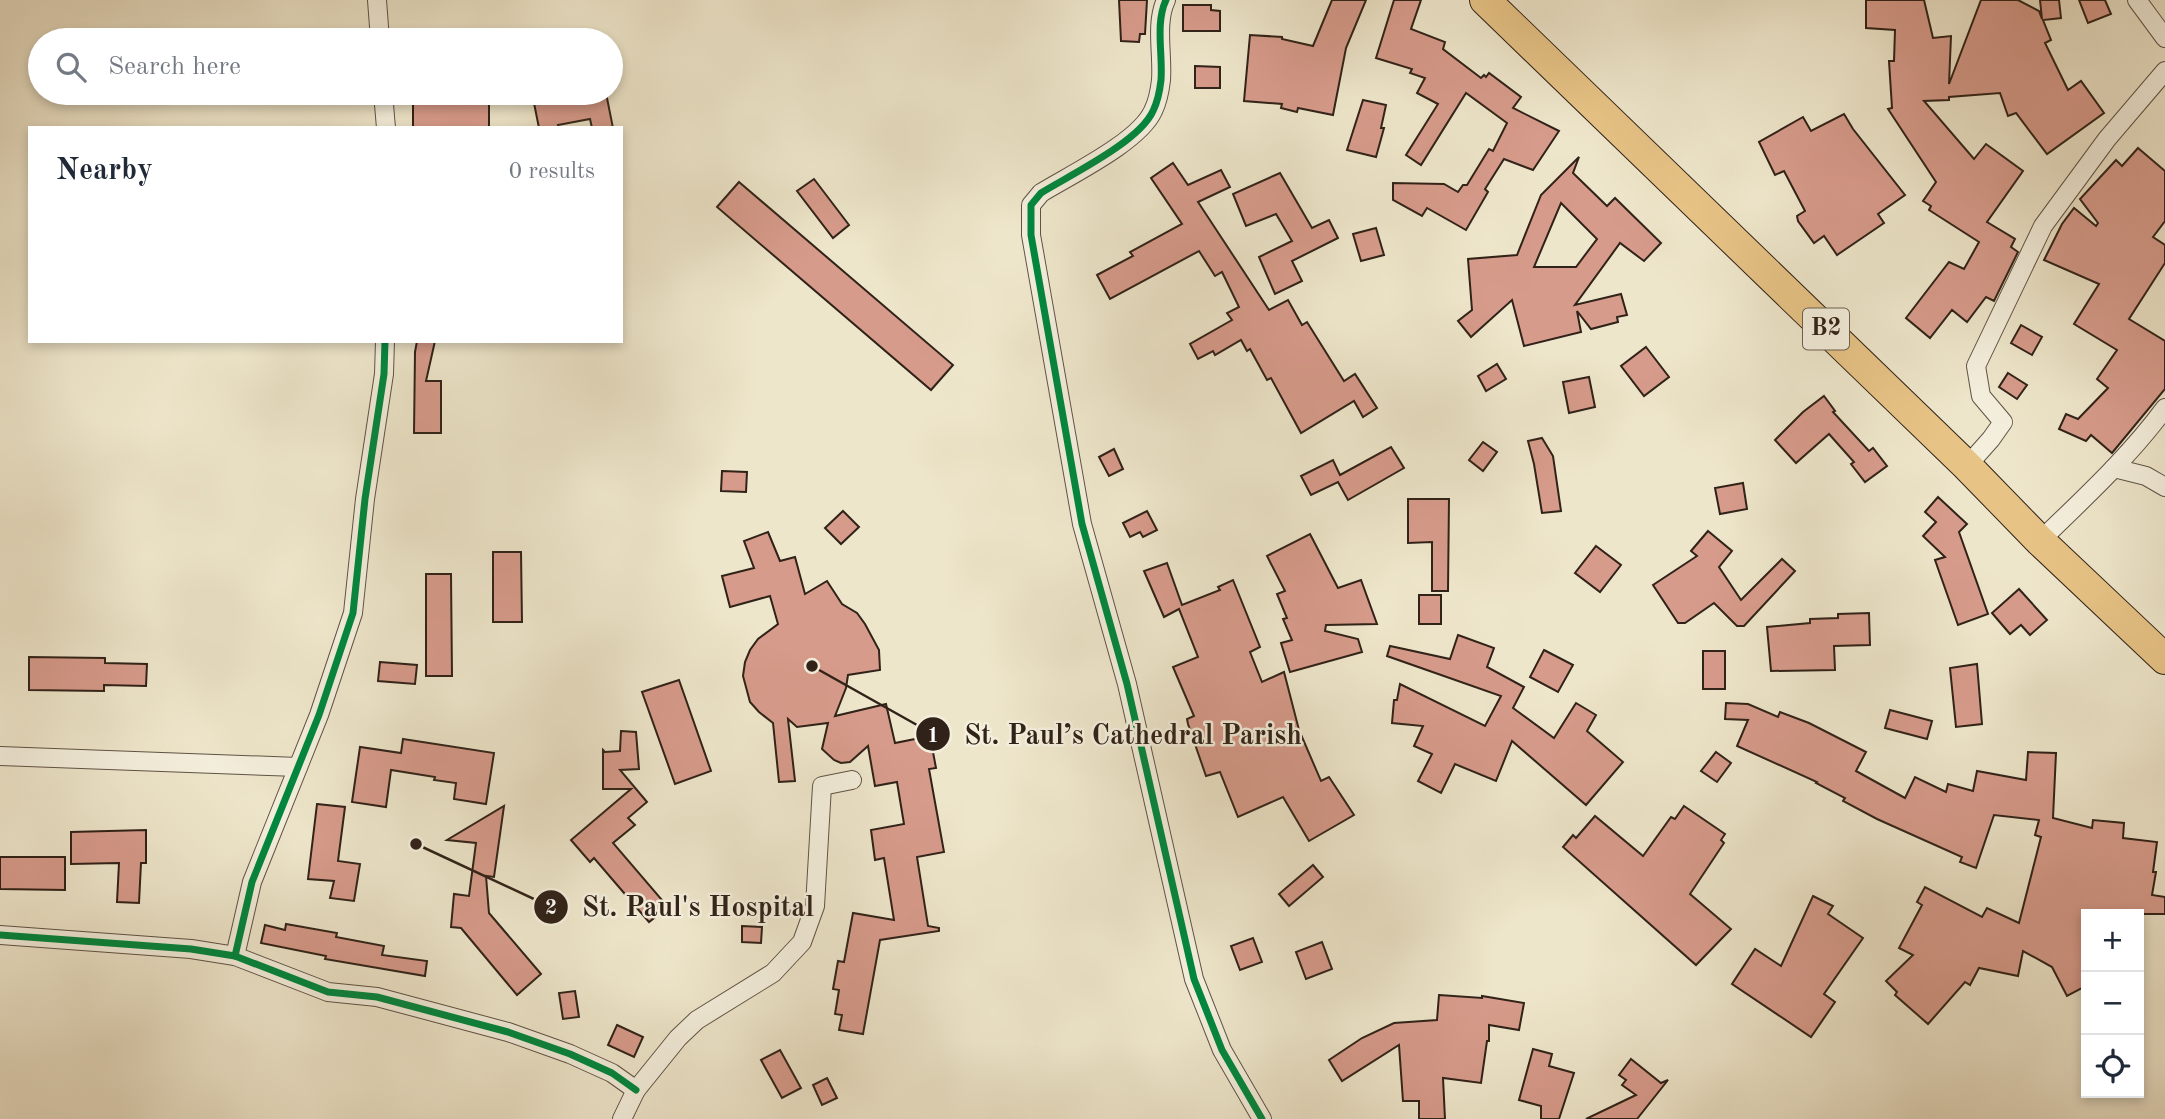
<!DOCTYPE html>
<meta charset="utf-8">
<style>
body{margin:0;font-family:"Old Standard TT",serif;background:#f2f2f3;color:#1f2937}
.controls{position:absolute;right:21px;bottom:21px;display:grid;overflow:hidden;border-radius:0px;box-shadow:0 4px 10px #0003}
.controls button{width:63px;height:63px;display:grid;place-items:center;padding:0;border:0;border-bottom:2px solid #e0e1e3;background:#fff;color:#1f2937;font:35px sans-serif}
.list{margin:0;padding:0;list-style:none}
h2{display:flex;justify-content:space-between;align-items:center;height:91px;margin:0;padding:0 28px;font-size:30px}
h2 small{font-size:23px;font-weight:400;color:#747a83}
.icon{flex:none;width:38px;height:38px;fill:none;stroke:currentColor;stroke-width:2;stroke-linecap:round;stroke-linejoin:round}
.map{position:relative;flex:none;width:2165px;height:1119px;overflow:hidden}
.search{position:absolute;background:#fff;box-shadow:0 4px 10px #0003;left:28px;top:28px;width:595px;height:77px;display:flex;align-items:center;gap:18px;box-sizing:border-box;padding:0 24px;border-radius:38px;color:#747a83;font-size:26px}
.panel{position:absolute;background:#fff;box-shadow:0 4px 10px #0003;left:28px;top:126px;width:595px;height:217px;border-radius:0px}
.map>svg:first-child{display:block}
.building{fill:#d79b8b;stroke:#302218;stroke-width:2;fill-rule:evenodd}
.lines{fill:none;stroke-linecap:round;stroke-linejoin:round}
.minor-casing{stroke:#605345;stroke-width:20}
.trunk-casing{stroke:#302218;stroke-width:32}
.minor{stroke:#f4efdd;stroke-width:18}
.trunk{stroke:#e7c386;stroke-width:30}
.cycleway-casing{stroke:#f4efdd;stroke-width:11}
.cycleway{stroke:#00873e;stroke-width:7}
.labels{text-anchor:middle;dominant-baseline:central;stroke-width:5;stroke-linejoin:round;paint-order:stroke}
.shield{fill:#f4efdd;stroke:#6b6053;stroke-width:2}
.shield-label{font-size:24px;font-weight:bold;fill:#302218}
.leader{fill:none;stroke:#302218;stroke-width:2.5}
.callout-dot{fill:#302218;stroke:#f4efdd;stroke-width:2.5}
.mark-label{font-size:21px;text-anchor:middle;font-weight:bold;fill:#fff}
.callout-label{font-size:28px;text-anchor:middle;font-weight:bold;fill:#302218;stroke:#f4efdd;stroke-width:5;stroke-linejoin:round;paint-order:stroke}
</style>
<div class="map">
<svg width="2165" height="1119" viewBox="0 0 2165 1119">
<rect width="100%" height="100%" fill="#eee6cb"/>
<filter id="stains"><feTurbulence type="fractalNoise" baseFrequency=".00286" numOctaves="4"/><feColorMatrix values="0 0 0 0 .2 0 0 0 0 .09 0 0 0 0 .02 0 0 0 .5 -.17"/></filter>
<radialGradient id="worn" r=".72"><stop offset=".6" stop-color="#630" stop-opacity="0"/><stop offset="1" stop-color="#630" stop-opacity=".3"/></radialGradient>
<!-- building -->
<g class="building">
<path d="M1119,0h28l-2,34h-5l-1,8 -18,-1z"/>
<path d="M1332,0h34l-20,48 -13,67 -35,-7 -1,4 -16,-4 1,-4 -38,-3 6,-66 32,2v2l31,7z"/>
<path d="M1394,0h27l-10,29 34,13 -2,7 38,29 3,-3 2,2 3,-4 32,24 -8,11 46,23 -26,39 -29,-11 -19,30 3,3 -22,38 -39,-22 -5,8 -29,-16v-17l51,1 14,8 5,-7h4l22,-36 4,2 14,-28 -41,-30 -45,72 -15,-10 32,-51 -21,-11 8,-15 -15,-5 2,-4 -36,-11z"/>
<path d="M1866,0h58l9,38 18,-2 -2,48 32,-84h37l21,11 3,8 -2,-19h19l2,18 -18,2 8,20 -6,3 23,47 13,-9 23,32 -57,41 -31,-41 -8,3 -8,-23 -51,4v3l-25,1 50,58 12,-15 37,27 -36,51 28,17 -4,8 7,5 -24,49 -8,-4 -19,25 -15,-12 -22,28 -24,-20 43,-56 15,7 15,-27 -50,-32 2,-4 -8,-5 13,-19 -48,-73 4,-1 -3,-47h5l1,-31 -29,-2z"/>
<path d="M2079,0h26l6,14 -23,9z"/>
<path d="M1183,5h28v5l9,1v20h-37z"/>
<path d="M1195,66l25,1v21h-25z"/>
<rect x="413" y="93" width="76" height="35"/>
<path d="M532,93h74l7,35h-21l-2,-9 -32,6 1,3h-20z"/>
<path d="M1363,100l23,5 -5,23h3l-8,29 -29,-7z"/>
<path d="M1844,114l9,15 52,66 -27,19 6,9 -47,32 -13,-19 -10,7 -16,-22 -1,-5 8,-5 -21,-40 -9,4 -16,-33 44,-25 8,14z"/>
<path d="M2138,148l27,23v50l-12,16 12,8v18l-36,56 36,22v48l-53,64 -21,-18 -5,6 -27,-12 7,-15 12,5 30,-31 -11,-9 20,-29 -43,-26 25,-40 -55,-24 18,-36 12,-16 22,18 2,-3 -18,-24 36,-39 6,6z"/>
<path d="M1579,157l-6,16 34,33 8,-8 46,45 -17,18 -24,-18 -45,62 46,-11 6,21 -10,2 1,5 -27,7 -14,-18 4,21 -57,14 -12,-46 -41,37 -13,-16 14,-11 -4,-51 49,-4 24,-60zM1561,203l36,36 -21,28h-42z"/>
<path d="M1173,163l15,22 33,-15 9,17 -32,15 71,108 19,-10 14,25 5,-3 37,59 11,-7 22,34 -14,9 -9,-16 -53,32 -30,-55 -4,2 -17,-31 -3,2 -6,-11 -26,15 -2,-4 -15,8 -8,-15 42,-24 -5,-7 12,-6 -17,-35 -7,4 -16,-25 -89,48 -13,-24 36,-19 -3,-4 52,-28 -31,-46z"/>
<path d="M1280,173l32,55 17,-8 9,18 -46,23 10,20 -27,13 -16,-37 33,-16 -16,-27 -30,12 -13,-32z"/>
<path d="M814,179l35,46 -16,13 -36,-47z"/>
<path d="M739,182l214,183 -22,25 -214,-183z"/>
<path d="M1376,228l8,27 -23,6 -8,-27z"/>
<path d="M2021,325l21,12 -10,18 -21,-12z"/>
<path d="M417,341h18l-9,40h15v52h-27l1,-81z"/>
<path d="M1646,347l23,30 -25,19 -23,-30z"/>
<path d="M1497,364l9,15 -20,12 -8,-15z"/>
<path d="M2008,373l19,12 -10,14 -18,-12z"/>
<path d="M1589,377l6,30 -26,6 -6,-31z"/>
<path d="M1824,396l11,15 -2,1 36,39 4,-3 14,18 -22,16 -14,-18 3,-2 -25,-28 -33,29 -21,-23 28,-28z"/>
<path d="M1542,438l11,18 8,55 -19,2 -8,-49 -6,-23z"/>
<path d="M1483,442l14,10 -14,19 -14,-11z"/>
<path d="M1391,447l13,21 -56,32 -10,-18 -27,13 -10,-19 32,-16 7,15z"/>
<path d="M1114,449l9,20 -14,7 -10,-19z"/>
<path d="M722,471l25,1 -1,20 -25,-1z"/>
<path d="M1743,483l4,26 -27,5 -5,-26z"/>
<path d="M1938,497l29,27 -8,8 29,82 -30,11 -23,-65 10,-3 -22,-21 13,-14 -11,-10z"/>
<path d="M1408,499h41l-1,92h-16v-49l-24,1z"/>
<path d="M843,511l16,16 -18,17 -16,-16z"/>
<path d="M1147,511l10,19 -14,7 -3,-5 -10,5 -7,-14z"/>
<path d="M1708,531l24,20 -13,16 22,33 41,-41 13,12 -51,55h-7l-23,-23 -29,20h-7l-25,-38 44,-29 -6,-5z"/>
<path d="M768,532l12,29 15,-4 10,37 22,-13 15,23 15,9 8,11 14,26 1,20 -32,5 -2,13 -11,28 51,-12 9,39 35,-7 6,32 -7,1 15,83 -27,5 11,69 11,2v3l-59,9 -17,94 -24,-4 3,-15 -7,-1 4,-24 -6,-1 5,-28 6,1 9,-49 41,7 -10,-62 -9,2 -4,-30 33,-6 -7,-42 -22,4 -7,-40 -18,16 -9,1 -7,-3 -12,-11 6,-26 -31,4 -9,-8 7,62 -16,1 -6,-59 -14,-11 -9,-10 -7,-26 2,-14 5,-12 8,-11 20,-15 -8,-28 -40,11 -8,-31 32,-8 -10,-27z"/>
<path d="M1310,534l28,54 23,-8 16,44 -51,1 -1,6 33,8 4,13 -72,20 -9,-29 11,-3 -9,-21 4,-1 -10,-24 8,-3 -18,-35z"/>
<path d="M1596,546l25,19 -21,27 -25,-19z"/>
<path d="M493,552h28l1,70h-29z"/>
<path d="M1167,563l15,42 38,-15 -2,-3 15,-7 27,67 -10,5 12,30 22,-10 15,58 22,51 8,-4 25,38 -45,26 -26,-44 -45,20 -18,-45 -14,4 -18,-52 -1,-5 7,-3 -21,-49 25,-10 -19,-48 -15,8 -20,-46z"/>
<path d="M426,574h25l1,102h-26z"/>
<path d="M2019,589l28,31 -17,15 -9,-10 -11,9 -18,-21z"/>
<rect x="1419" y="595" width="22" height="29"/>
<path d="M1869,613l1,32 -36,1 1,24 -64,1 -4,-44 43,-4v-4l28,-1v-4z"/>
<path d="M1458,635l36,13 -7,19 37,20 -11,21 41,30 22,-35 20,12 -9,16 36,31 -37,43 -74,-64 -16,40 -41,-17 -14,29 -23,-12 14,-27 -18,-8 9,-20 -31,-3 2,-23h3l3,-16 85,42 16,-30 -114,-40 3,-10 60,13z"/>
<path d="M1544,650l29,15 -15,27 -28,-15z"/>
<rect x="1703" y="651" width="22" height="38"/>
<path d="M29,657l76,1v5l42,1 -1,22 -42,-1v6l-75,-1z"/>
<path d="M380,662l37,3 -2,19 -37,-3z"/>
<path d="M1977,664l5,60 -26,3 -6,-59z"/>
<path d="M679,680l32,91 -36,13 -33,-92z"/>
<path d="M1726,703l22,1 30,13 2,-5 29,11 57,29 -10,19 49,27 10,-21 31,15 2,-8 25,7 4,-20 49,9 2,-28 28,1 -3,65 39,10 1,-8 31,3 -1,15 34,4 -4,30h3l-4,23 13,2v17h-79v72l-19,10 -15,-29 -29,-16 -5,25 -39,-8 -9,17 -5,-3 -37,42 -33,-29 2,-3 -11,-11 27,-26 -14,-7 23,-43 -5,-3 8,-15 57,30 5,-9 32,15 22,-86 -6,-2 4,-15 -45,-5 -18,53 -16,-6 2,-5 -85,-38 -34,-18 2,-3 -29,-15 1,-1 -80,-36 11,-26 -23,-1z"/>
<path d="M1890,710l42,11 -5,18 -42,-11z"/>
<path d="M621,731l15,1 3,37 -19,1 27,32 -19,16 7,7 -22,18 55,64 -19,15 -55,-64 -4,4 -19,-22 60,-51h-28v-39l2,2 15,-1z"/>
<path d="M403,739l91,14 -8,51 -32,-5 2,-16 -22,-3 1,-3 -44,-7 -5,37 -34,-5 8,-55 41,6z"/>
<path d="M1716,752l15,11 -14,19 -16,-11z"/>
<path d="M317,804l28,3 -7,54 22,3 -6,37 -24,-3 4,-17 -26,-2z"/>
<path d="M504,806l-10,71 -8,-1 3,37 52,61 -24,21 -56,-67 -10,-1 3,-33 15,2 7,-53 -29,-3z"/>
<path d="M1684,806l41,28 -4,6 3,3 -34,51 41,35 -35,36 -133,-118 10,-12 3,3 19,-22 48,40 28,-39 4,2z"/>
<path d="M146,830v33h-5l-2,40 -22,-1 2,-39 -48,1v-32z"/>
<path d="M0,857h65v33l-65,-1z"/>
<path d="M1313,865l10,12 -34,29 -10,-12z"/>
<path d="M1813,896l20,10 -5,8 35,24 -39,56 11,8 -24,35 -79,-53 23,-35 26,17z"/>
<path d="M286,924l51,9 -1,4 48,9 -2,9 45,6 -2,15 -100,-17 1,-3 -65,-13 4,-18 20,5z"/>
<path d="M742,926l20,1 -1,16 -19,-1z"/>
<path d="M1253,938l9,24 -22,8 -9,-24z"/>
<path d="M1322,942l10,27 -26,10 -10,-27z"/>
<path d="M575,991l4,26 -16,2 -4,-26z"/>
<path d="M1439,995l43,3v-2l42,7 -5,27 -30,-5v16h-2l-6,42 -38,-5 2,41h-26v-18h-16l-4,-56 -57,36 -13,-21 33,-22 32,-15 43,-3z"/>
<path d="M617,1025l26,12 -9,20 -26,-12z"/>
<path d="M1533,1049l19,5 -3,12 25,7 -15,46h-18v-13l-22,-6z"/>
<path d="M780,1050l21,38 -19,10 -21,-38z"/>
<path d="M1631,1059l30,24 7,-3 -31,39h-51l50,-24 -14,-10 4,-5 -7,-5z"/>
<path d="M827,1078l10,20 -15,7 -9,-20z"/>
</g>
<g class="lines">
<!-- minor casing -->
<g class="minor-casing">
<g id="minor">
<path d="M377,0l3,40"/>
<path d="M1166,0c-11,23 -3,55 -5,80 -1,9 -4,23 -8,31 -14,31 -83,64 -112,82l-10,12v30l51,289 45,160 67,295 28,71 40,69"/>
<path d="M2137,0l28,38"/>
<path d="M383,93l3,35"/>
<path d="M1967,466l24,-27 12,-17 -22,-26 -5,-30 67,-140 64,-87 58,-68"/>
<path d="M2114,468l32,8 19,11"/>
<path d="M2040,541c43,-42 89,-84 125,-133"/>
<path d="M0,756l298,11"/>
<path d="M0,935l191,14 44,7 93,36 49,5 131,35 62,22 42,19 24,17"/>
<path d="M235,956l17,-74 67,-167 34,-102 12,-114 19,-125 1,-33"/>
<path d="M622,1119l14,-29 42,-52 19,-18 76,-47 29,-31 13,-36 7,-120 30,-6"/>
</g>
</g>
<!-- trunk casing -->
<g class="trunk-casing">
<path id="trunk" d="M1485,0l482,466 73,75 125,118"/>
</g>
<!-- minor -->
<use href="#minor" class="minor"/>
<!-- trunk -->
<use href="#trunk" class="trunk"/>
<!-- cycleway casing -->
<g class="cycleway-casing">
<g id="cycleway">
<path d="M1166,0c-11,23 -3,55 -5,80 -1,9 -4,23 -8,31 -14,31 -83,64 -112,82l-10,12v30l51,289 45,160 67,295 28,71 40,69"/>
<path d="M0,935l191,14 44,7 93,36 49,5 131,35 62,22 42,19 24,17"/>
<path d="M235,956l17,-74 67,-167 34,-102 12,-114 19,-125 1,-33"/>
</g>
</g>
<!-- cycleway -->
<use href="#cycleway" class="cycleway"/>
</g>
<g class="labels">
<!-- shield labels -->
<rect class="shield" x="1803" y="308.5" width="46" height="41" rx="5"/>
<g class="shield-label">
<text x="1826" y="329">B2</text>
</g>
</g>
<!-- callouts -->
<path class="leader" d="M812 666L933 734M416 844L551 907"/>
<g class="callout-dot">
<circle cx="812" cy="666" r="7"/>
<circle cx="416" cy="844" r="7"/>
<circle cx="933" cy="734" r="18"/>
<circle cx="551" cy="907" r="18"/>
</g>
<g class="mark-label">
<text x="933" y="742">1</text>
<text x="551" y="914">2</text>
</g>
<g class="callout-label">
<text x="1133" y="744">St. Paul’s Cathedral Parish</text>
<text x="698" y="916">St. Paul's Hospital</text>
</g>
<rect width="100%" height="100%" filter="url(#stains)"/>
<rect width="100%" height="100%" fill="url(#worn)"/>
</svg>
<div class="controls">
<button>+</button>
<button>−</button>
<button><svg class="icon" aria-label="locate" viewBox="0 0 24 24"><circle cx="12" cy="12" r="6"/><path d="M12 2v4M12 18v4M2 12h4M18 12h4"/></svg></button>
</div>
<div class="search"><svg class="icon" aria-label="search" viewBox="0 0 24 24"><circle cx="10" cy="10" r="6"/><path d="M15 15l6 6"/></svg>Search here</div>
<section class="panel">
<h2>Nearby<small>0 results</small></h2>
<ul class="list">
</ul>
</section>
</div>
